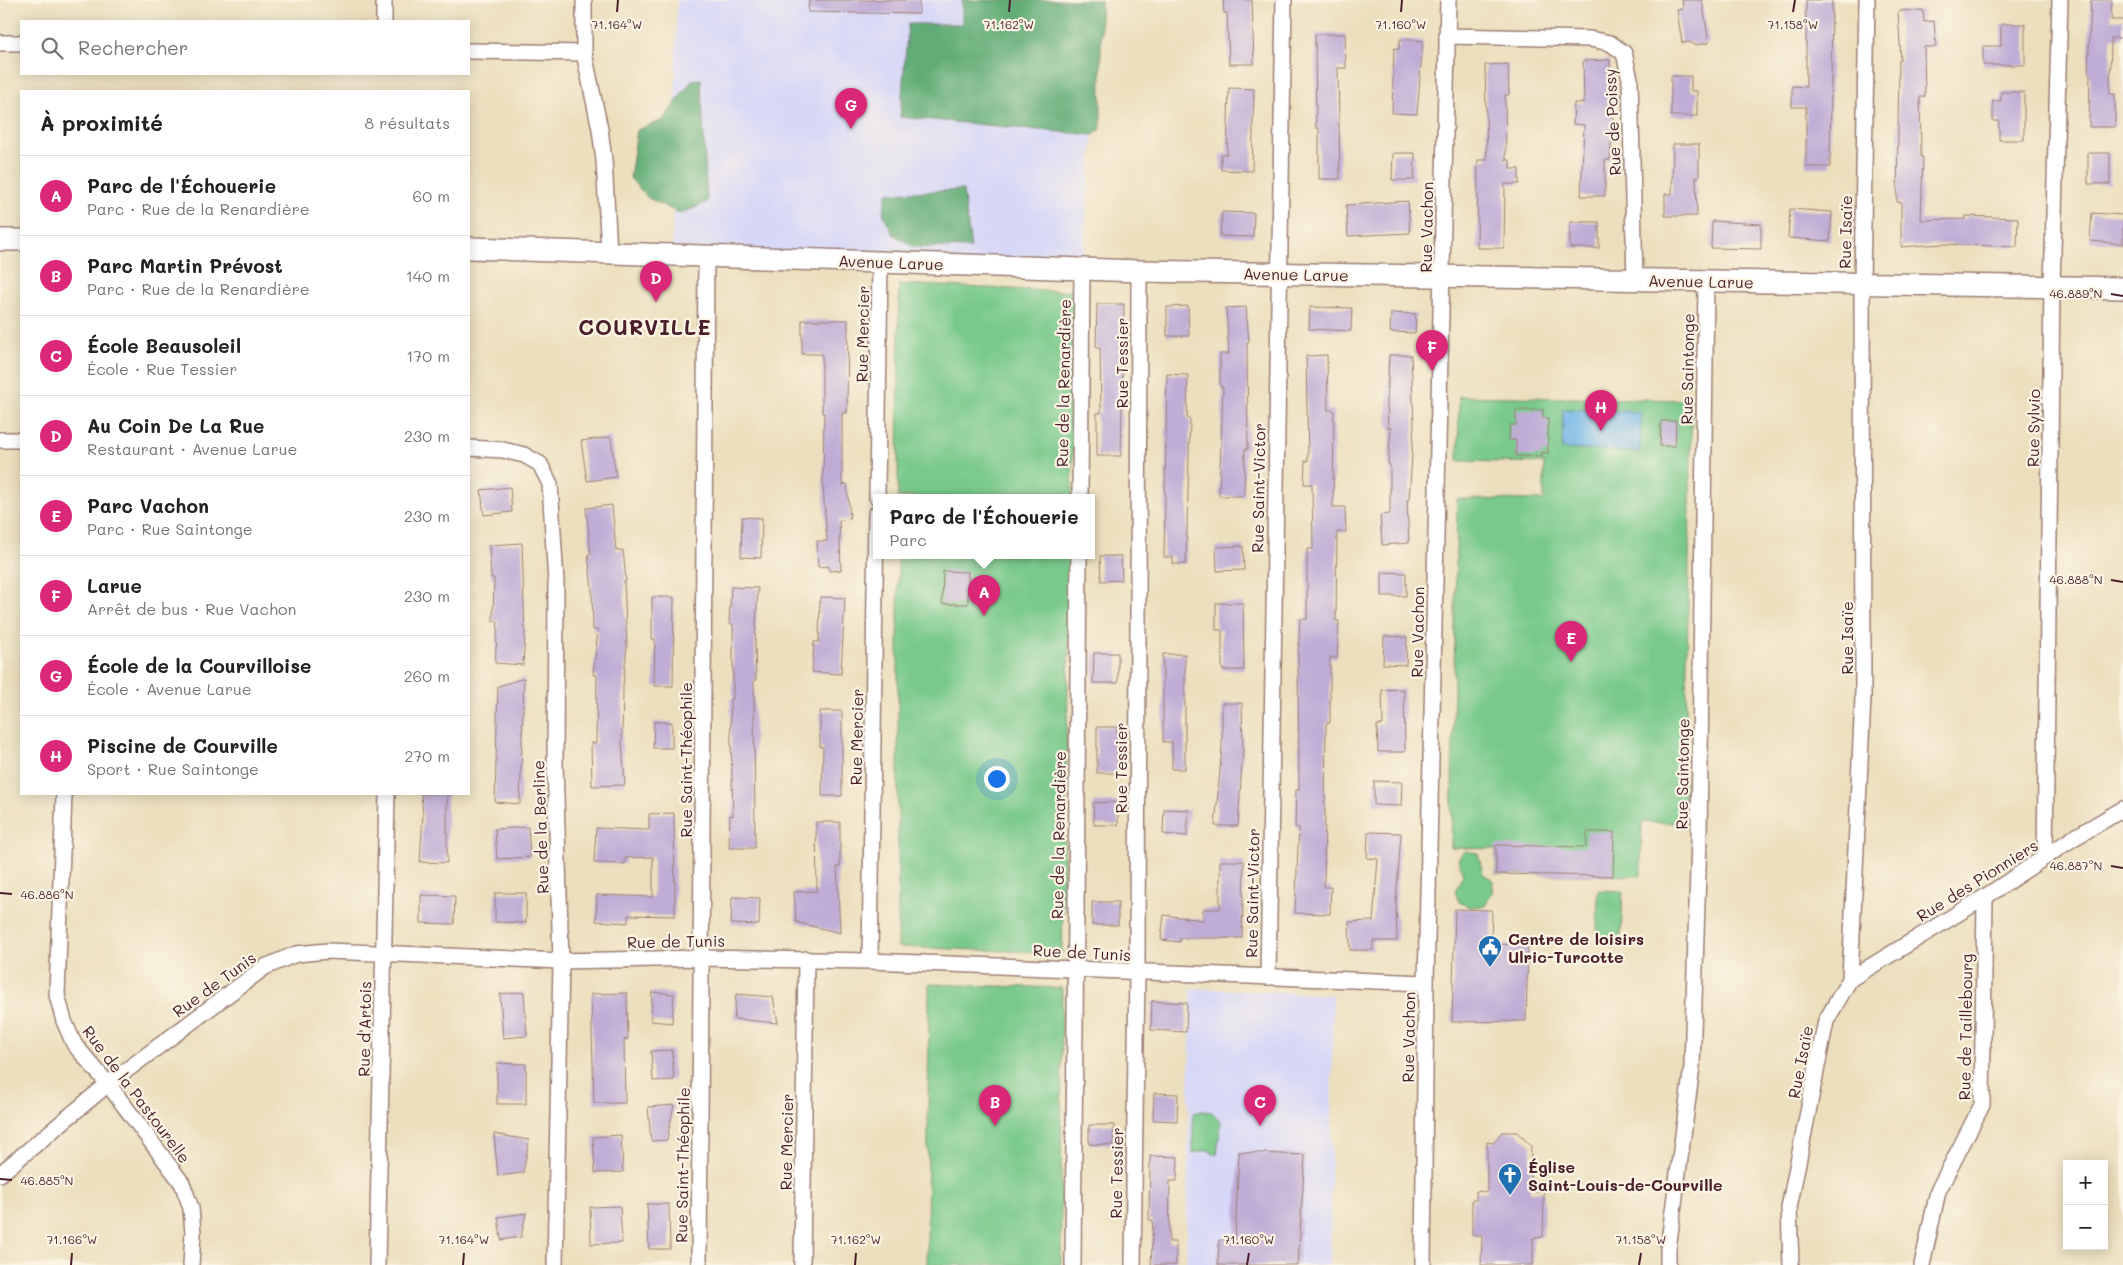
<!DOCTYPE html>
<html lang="fr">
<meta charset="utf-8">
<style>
body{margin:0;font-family:Mali,sans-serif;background:#f2f2f2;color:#222}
.controls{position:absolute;right:15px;bottom:15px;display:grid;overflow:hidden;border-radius:0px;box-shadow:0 2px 12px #0003}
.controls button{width:45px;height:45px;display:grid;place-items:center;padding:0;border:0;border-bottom:1px solid #e0e0e0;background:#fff;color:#222;font:25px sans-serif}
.you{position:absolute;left:996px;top:778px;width:18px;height:18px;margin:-12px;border:4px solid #fff;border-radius:50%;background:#1a73e8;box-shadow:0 0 0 8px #1a73e833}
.badge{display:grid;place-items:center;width:32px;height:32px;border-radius:50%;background:#db2777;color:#fff;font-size:16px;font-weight:700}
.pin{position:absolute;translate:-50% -41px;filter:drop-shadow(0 1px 2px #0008)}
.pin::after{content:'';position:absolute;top:26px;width:18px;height:15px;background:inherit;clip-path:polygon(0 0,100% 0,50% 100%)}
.popup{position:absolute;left:873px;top:494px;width:222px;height:65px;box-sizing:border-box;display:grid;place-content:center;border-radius:0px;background:#fff;filter:drop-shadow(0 1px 4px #0005);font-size:16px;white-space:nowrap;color:#767676}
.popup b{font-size:19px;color:#222}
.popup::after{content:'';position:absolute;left:50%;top:100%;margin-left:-10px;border:10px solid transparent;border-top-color:#fff}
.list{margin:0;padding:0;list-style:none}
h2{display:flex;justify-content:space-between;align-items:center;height:65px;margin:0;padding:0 20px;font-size:21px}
h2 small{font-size:16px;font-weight:400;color:#767676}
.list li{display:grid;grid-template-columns:32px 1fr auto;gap:15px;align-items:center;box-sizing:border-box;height:80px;padding:0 20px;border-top:1px solid #e0e0e0}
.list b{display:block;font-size:19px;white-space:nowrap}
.list p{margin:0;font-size:16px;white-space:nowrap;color:#767676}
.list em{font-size:16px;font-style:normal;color:#767676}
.icon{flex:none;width:28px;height:28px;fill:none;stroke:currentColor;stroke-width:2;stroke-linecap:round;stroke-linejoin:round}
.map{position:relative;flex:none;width:2123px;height:1265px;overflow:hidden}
.search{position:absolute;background:#fff;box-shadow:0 2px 12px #0003;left:20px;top:20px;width:450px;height:55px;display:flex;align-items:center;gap:12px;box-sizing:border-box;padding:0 18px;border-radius:0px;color:#767676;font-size:19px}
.panel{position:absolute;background:#fff;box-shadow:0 2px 12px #0003;left:20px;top:90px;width:450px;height:705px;border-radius:0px}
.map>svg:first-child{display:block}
.built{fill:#d7d7f8}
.green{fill:#78c98b;stroke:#61745b}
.forest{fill:#62ad77;stroke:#566651}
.water{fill:#71b5e7;stroke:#5e6a89}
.building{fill:#bfadd6}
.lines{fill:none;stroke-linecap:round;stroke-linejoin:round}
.street-casing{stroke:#9b7f74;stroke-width:18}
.secondary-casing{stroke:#9b7f74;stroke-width:24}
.street{stroke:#fff;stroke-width:15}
.secondary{stroke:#fff;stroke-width:21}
.ticks{fill:none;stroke:#4a1f2b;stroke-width:2}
.labels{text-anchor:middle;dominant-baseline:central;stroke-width:4.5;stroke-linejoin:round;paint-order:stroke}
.street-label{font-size:16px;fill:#4a1f2b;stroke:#fcf5e5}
.poi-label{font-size:16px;font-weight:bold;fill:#4a1f2b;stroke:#fcf5e5;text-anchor:start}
.district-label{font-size:21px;font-weight:bold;letter-spacing:1px;fill:#4a1f2b;stroke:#fcf5e5}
.ticks-label{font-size:12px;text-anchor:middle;fill:#4a1f2b;stroke:#fcf5e5;stroke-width:4.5;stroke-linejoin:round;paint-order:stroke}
</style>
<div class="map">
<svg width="2123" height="1265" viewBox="0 0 2123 1265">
<rect width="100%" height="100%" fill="#fcf5e5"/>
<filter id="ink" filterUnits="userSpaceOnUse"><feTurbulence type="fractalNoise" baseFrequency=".02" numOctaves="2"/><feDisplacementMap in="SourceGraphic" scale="10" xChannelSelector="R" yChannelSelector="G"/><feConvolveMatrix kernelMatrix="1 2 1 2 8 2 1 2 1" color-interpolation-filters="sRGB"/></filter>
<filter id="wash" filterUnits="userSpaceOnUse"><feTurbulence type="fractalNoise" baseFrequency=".0096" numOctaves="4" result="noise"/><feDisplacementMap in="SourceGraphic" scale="20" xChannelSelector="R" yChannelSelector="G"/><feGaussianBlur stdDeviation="1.12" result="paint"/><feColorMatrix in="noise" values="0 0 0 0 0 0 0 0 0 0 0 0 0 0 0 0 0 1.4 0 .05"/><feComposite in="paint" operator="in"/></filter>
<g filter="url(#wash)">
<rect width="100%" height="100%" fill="#ecdfbd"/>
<!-- built -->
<g class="built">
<path d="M677,0h288l-2,123 130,12 -11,134 -410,-19z"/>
<path d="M1191,988l142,7 -3,270h-144z"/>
</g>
<!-- green -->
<g class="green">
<path d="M899,284l177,8 -4,205h-174z"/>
<path d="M1459,396l233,4 -8,423 -42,-1 -1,54 -145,-2v-25l-45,-1 6,-349 87,1v-37l-86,-2z"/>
<path d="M898,555h173l-9,398 -164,-6z"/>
<path d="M1464,851l14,2 5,21 10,6 -1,13 -7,13 -15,1 -11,-5 -4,-11 8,-16 -5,-16z"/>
<path d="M1598,890l25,1 -2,45 -24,-1z"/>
<path d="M929,984l133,4 -1,277h-134z"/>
<path d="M1201,1111l11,1 9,10 -4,33 -9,-5 -15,3v-40z"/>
</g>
<!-- forest -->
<g class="forest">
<path d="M962,0h139v129l-8,6 -193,-18 8,-93h54z"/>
<path d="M701,79l6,123 -26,12 -33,-16 -18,-20 7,-48 26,-10 29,-40z"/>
<path d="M963,190l8,58 -57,-1 -21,-13 -10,-21 4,-20z"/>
</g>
<!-- water -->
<path class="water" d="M1563,409l78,3 -1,40 -78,-3z"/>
<g id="blocks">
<!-- building -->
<g class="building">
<path d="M809,0h110v14l-111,-2z"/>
<path d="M1223,0h29l2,64h-25l-2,-51h-3z"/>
<path d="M1682,0h20l7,43 -14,2 -5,-3 -8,1 -5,-33 6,-1z"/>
<path d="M1806,0h26l-2,167h-24v-60h-14v-21l14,1z"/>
<path d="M2091,0h21l-1,20h12v18h-12l-1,56h5v33h-26l1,-54h-2z"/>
<path d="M1923,10l1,12 10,-1 2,26h-12l1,50h-5l1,60h2l-2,63 45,-1v-3l52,2 -1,29 -75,-3 -41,3v-45h-4l2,-142h2l-3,-49z"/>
<path d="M2001,24h24v41h-42v-19h18z"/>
<path d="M1315,34h30l1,34h-8l2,111h-21v-51h-3z"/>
<path d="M1400,39l23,2 -6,73 -25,-1 2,-65 5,1z"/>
<path d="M1610,60v45h4l-4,55h-5v36h-24l3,-71 -11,-1 1,-21h10l-1,-42z"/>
<path d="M1508,64l1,31h-4l1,65h4v9h9v15h-14l-1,64h-27l1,-88h9l-2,-95z"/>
<path d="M1671,76h20v15h6v25h-26z"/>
<path d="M1229,88l25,1 -2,82 -31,-1v-16h6z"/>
<path d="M2001,92h23v48h-25v-19h-6v-20h8z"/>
<path d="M1673,144h26v33h-3l1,39h-32v-22h7z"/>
<path d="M1393,153h22l-1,27h-22z"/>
<rect x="2088" y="153" width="22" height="31"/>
<path d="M1408,201l2,32 -62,3 -2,-31z"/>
<path d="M1790,209l42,3 -2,29 -42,-3z"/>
<path d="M1222,212l32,1 -1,24 -33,-1z"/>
<path d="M2092,213l31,2v29l-33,-3z"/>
<path d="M1712,221l49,3v25l-50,-1z"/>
<rect x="1570" y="222" width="29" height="26"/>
<path d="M1097,304h27l-3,152h-24v-43h4l-1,-65h-4z"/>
<path d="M1188,306l1,30h-22v-29z"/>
<path d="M1246,307l3,35h-2l1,107h-3l-1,47h-25l4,-109h-3v-33h9l-3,-46z"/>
<path d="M1310,307l42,1 -1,23 -42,-2z"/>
<path d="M1391,313l25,1 -1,19 -25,-1z"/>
<path d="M802,320h46l-1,93h-5v72l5,-1 3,35 -11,1 2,50 -12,1v-5l-11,1 -1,-26h10l-4,-55 1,-73h-2v-59h-20z"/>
<path d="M1327,355l1,55h6l-1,97h12l1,25h-9l-1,89h3l-2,37 -7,-1v66h-4l-2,164h7l-1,27 -35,-1 4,-85 -4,-1 1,-37h3l-1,-134 2,-37h7v-70h6l-1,-65h-8l1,-23h3l-2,-105z"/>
<path d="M1389,355h22l3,69 -5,76h-2l2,43 -27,2 -2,-30 10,-1v-49l-2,-1 3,-36h-3l-1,-25z"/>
<path d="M1167,374l21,1 -1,43 3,1 -4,145h-13v-7h-9z"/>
<path d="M1516,410h27v8h5v35l-6,-1v4h-26v-16h-7l1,-15h6z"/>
<path d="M1661,421h15l-1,25h-15z"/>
<path d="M611,437l5,40 -29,4 -6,-40z"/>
<path d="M510,487l2,25 -28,3 -3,-25z"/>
<path d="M612,505l4,46 7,-1 3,31h-2l3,65 -4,40 -1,56 3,43 -33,1 -1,-43h5l1,-68h-4l5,-45h-5l-1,-40 -4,-36h3l-5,-46z"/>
<path d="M742,517l20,1 -1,40 -20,-1z"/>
<path d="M522,543l3,93 -2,29 -28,-2 3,-42h-5l1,-43h-3l-2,-33z"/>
<path d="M1243,546l1,24 -27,1 -1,-24z"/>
<path d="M1100,556h21l1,24 -21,1z"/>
<path d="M943,571l25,1v32h-26z"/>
<path d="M1382,572l24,1v23h-24z"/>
<path d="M731,587l27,1 -3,57 1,35h-2l1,168h-26l1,-33 3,1 -3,-117h3v-75h-4z"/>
<path d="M652,597h22l-1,89h-19l1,-47h-3z"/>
<path d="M820,597l25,1 -4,76 -29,-2 2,-30h5z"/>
<path d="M1216,603h27l1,67h-22v-40h-6z"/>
<path d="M1384,636l23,1 -1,28 -23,-1z"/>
<path d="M1094,653h24v30h-25z"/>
<path d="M1163,654h22v115h-13v-27h-9z"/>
<path d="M524,678l-4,126 -25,-2 3,-116z"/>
<path d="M1404,689l1,63h-27l-1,-27h6l-1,-35z"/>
<path d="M1222,703h20l1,46 -5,77h-23l7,-78z"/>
<path d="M820,711h22v85h-20l1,-49h-3z"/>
<path d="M654,722h18v26h-19z"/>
<rect x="1097" y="727" width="20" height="46"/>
<path d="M1374,781l28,1 -1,24 -27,-1z"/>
<path d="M421,794h26v69l-27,-1 3,-48z"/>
<path d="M1118,802v23h-24l-1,-22z"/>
<path d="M1164,809l25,1 -2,26 -24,-2z"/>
<path d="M674,813l1,103 -47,-1v8l-32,-2 1,-26 56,2v-40l-28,1v6l-31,-1 2,-35 53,2v-16z"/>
<path d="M816,822h24v45h-3l3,66 -44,-11 -2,-30 23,-1z"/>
<path d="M528,827l2,30 -33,2 -2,-30z"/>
<path d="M1368,832l33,1 -5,70 1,38h-24v9h-23l-1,-28 24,-1 5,-62 -11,-1z"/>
<path d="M1587,832h27l-1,44 -117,-2v-29l90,2z"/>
<path d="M1220,861h24l-2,77h-62v4l-19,-2 3,-25 39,5v-11h17z"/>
<path d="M495,893h31v30l-31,-1z"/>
<path d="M421,895l34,1 -1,28 -33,-1z"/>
<path d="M732,897l28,1 -1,27 -28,-1z"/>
<rect x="1092" y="902" width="26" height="23"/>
<path d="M1455,909l37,1 -1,34 37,1 -2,76 -74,1z"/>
<path d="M524,992l3,44 -24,2 -3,-44z"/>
<path d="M652,992l22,2 -2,29 -21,-2z"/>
<path d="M627,993l1,46 -4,1 1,63h-31l-3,-109z"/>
<path d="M736,994l37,3 5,26 -44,-4z"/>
<path d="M1152,1001l35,2 -1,29 -35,-2z"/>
<path d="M672,1050l2,30 -21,1 -2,-30z"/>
<path d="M497,1063l29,1v40h-29z"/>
<path d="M1154,1093l24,1 -1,27 -24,-1z"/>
<path d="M674,1105l-7,35 -16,1 -3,-34z"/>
<path d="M1089,1125h25l-1,20 -24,-1z"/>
<path d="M1502,1132h15l14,14 -1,46h14l-1,45 -10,1v27h-52l1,-30h-10v-35h4v-9l11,1v-50l6,1z"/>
<path d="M494,1134l35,6 -6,33 -25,3z"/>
<path d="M621,1135l2,37 -28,1 -2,-36z"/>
<path d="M1239,1152l66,3 -7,110h-80l1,-25h16z"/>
<path d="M1150,1156l28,1 -1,24h-7l-1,61h7v23h-25l2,-45h-4z"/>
<path d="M647,1204h22l1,45h-21z"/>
<path d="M620,1206l2,37 -31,1 -1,-37z"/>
<path d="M526,1213l-5,24 -20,3 -3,-23z"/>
</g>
</g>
</g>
<g filter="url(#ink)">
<use href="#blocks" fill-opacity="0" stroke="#9b7f74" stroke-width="1"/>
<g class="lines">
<!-- street casing -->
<g class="street-casing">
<g id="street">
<path d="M584,0v53l16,76 4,31 5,92"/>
<path d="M384,21v-21"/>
<path d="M1447,36l143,3 20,4 14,10 6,26 5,201"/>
<path d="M0,43h21"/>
<path d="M469,51l115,2"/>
<path d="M0,440h21"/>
<path d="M469,448l34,2 21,5 16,9 10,20 6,98 -1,182 6,197 -6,304"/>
<path d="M877,497l3,-235"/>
<path d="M1080,497l2,-228"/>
<path d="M64,794l-7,201 7,26 10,23 34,40 74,99 9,25 2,25 -2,32"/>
<path d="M2045,857l7,-570 8,-287"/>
<path d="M870,961l6,-447"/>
<path d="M1268,977l16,-977"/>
<path d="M1850,979l135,-82 87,-58 51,-30"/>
<path d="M0,1174l108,-90 157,-117 31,-13 32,-3 233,10 141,-3 168,3 556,22"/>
<path d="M377,1265l10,-471"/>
<path d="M699,1265l7,-1010"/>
<path d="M802,1265l4,-306"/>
<path d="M1073,1265l6,-710"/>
<path d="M1133,1265l4,-293 2,-701"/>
<path d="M1423,1265l3,-282 22,-983"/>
<path d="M1668,1265v-16l24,-182 7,-229 7,-557"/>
<path d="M1791,1265l-2,-57 37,-187 24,-42 13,-282 -1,-414 5,-283"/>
<path d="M1922,1265l16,-74 44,-86 3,-208"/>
</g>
</g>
<!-- secondary casing -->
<g class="secondary-casing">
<g id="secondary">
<path d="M0,240h21"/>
<path d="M469,248l670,23 984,17"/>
</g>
</g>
<!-- street -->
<use href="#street" class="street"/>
<!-- secondary -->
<use href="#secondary" class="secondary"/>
</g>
</g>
<!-- ticks -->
<path class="ticks" d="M617,12l1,-12M1009,12l1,-12M1401,12l1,-12M1793,12l2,-12M2111,294l12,2M2111,580l12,2M2111,866l12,2M0,893l12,1M0,1179l12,1M71,1265l1,-12M463,1265l1,-12M855,1265l1,-12M1247,1265l2,-12M1639,1265l2,-12"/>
<!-- icons -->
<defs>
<g id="civic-pin" transform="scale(1.25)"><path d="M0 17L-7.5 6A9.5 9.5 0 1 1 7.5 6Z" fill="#1f6fb2" stroke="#fcf5e5"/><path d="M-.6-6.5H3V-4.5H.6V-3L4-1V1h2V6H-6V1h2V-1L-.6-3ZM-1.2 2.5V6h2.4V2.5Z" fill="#fff"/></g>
<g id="church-pin" transform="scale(1.25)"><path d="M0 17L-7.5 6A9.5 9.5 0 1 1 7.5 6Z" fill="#1f6fb2" stroke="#fcf5e5"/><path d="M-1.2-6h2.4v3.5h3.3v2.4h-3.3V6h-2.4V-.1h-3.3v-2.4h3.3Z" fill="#fff"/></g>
</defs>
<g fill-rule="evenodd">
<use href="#civic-pin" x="1490" y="947"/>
<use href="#church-pin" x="1510" y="1175"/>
</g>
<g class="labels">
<!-- street labels -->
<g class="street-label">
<text transform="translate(1612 122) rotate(-93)">Rue de Poissy</text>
<text transform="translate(1426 227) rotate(-89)">Rue Vachon</text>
<text transform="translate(1845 232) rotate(-89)">Rue Isaïe</text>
<text transform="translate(891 262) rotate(2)">Avenue Larue</text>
<text transform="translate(1296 274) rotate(1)">Avenue Larue</text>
<text transform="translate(1701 281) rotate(1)">Avenue Larue</text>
<text transform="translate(862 334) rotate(-89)">Rue Mercier</text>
<text transform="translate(1121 363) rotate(-90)">Rue Tessier</text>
<text transform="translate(1687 369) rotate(-89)">Rue Saintonge</text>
<text transform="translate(1063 383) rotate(-89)">Rue de la Renardière</text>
<text transform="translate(2033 428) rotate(-89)">Rue Sylvio</text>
<text transform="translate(1258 488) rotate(-89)">Rue Saint-Victor</text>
<text transform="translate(1417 632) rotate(-89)">Rue Vachon</text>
<text transform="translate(1846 638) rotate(-90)">Rue Isaïe</text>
<text transform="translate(856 737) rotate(-89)">Rue Mercier</text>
<text transform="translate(685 760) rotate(-90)">Rue Saint-Théophile</text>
<text transform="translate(1120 768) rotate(-90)">Rue Tessier</text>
<text transform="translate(1682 774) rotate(-89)">Rue Saintonge</text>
<text transform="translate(540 827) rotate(-92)">Rue de la Berline</text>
<text transform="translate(1058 835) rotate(-89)">Rue de la Renardière</text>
<text transform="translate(1977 880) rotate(-32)">Rue des Pionniers</text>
<text transform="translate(1252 893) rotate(-89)">Rue Saint-Victor</text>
<text transform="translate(676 941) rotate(-1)">Rue de Tunis</text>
<text transform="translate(1082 952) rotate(3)">Rue de Tunis</text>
<text transform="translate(214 984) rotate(-36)">Rue de Tunis</text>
<text transform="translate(1965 1027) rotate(-89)">Rue de Taillebourg</text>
<text transform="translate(364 1029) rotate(-89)">Rue d'Artois</text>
<text transform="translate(1408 1037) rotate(-89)">Rue Vachon</text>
<text transform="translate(1800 1062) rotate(-79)">Rue Isaïe</text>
<text transform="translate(137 1094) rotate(53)">Rue de la Pastourelle</text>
<text transform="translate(786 1142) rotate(-89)">Rue Mercier</text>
<text transform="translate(682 1165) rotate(-89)">Rue Saint-Théophile</text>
<text transform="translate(1116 1173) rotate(-89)">Rue Tessier</text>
</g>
<!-- poi labels -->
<g class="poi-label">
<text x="1508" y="938">Centre de loisirs<tspan x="1508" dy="18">Ulric-Turcotte</tspan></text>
<text x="1528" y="1166">Église<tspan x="1528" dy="18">Saint-Louis-de-Courville</tspan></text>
</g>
<!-- district labels -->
<g class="district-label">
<text x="645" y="326">COURVILLE</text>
</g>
</g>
<g class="ticks-label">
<text x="617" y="29">71.164°W</text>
<text x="1009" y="29">71.162°W</text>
<text x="1401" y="29">71.160°W</text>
<text x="1793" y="29">71.158°W</text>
<text x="2076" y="298">46.889°N</text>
<text x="2076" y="584">46.888°N</text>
<text x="2076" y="870">46.887°N</text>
<text x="47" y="899">46.886°N</text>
<text x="47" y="1185">46.885°N</text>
<text x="72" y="1244">71.166°W</text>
<text x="464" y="1244">71.164°W</text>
<text x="856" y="1244">71.162°W</text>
<text x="1249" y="1244">71.160°W</text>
<text x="1641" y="1244">71.158°W</text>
</g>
</svg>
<div class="controls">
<button>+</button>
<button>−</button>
</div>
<div class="you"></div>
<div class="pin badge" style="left:984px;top:616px">A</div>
<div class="popup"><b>Parc de l'Échouerie</b>Parc</div>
<div class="pin badge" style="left:995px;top:1126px">B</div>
<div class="pin badge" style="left:1260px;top:1126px">C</div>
<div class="pin badge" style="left:656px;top:302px">D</div>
<div class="pin badge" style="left:1571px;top:662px">E</div>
<div class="pin badge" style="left:1432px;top:371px">F</div>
<div class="pin badge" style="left:851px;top:129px">G</div>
<div class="pin badge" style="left:1601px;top:431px">H</div>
<div class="search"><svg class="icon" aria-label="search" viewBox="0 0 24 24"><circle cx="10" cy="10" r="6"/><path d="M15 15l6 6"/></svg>Rechercher</div>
<section class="panel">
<h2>À proximité<small>8 résultats</small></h2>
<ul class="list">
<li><span class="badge">A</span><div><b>Parc de l'Échouerie</b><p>Parc · Rue de la Renardière</p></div><em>60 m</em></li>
<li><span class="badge">B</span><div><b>Parc Martin Prévost</b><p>Parc · Rue de la Renardière</p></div><em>140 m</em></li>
<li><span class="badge">C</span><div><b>École Beausoleil</b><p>École · Rue Tessier</p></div><em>170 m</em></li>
<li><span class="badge">D</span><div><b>Au Coin De La Rue</b><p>Restaurant · Avenue Larue</p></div><em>230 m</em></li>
<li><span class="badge">E</span><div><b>Parc Vachon</b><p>Parc · Rue Saintonge</p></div><em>230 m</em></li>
<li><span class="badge">F</span><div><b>Larue</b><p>Arrêt de bus · Rue Vachon</p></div><em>230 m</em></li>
<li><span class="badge">G</span><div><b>École de la Courvilloise</b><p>École · Avenue Larue</p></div><em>260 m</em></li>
<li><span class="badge">H</span><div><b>Piscine de Courville</b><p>Sport · Rue Saintonge</p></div><em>270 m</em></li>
</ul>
</section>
</div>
